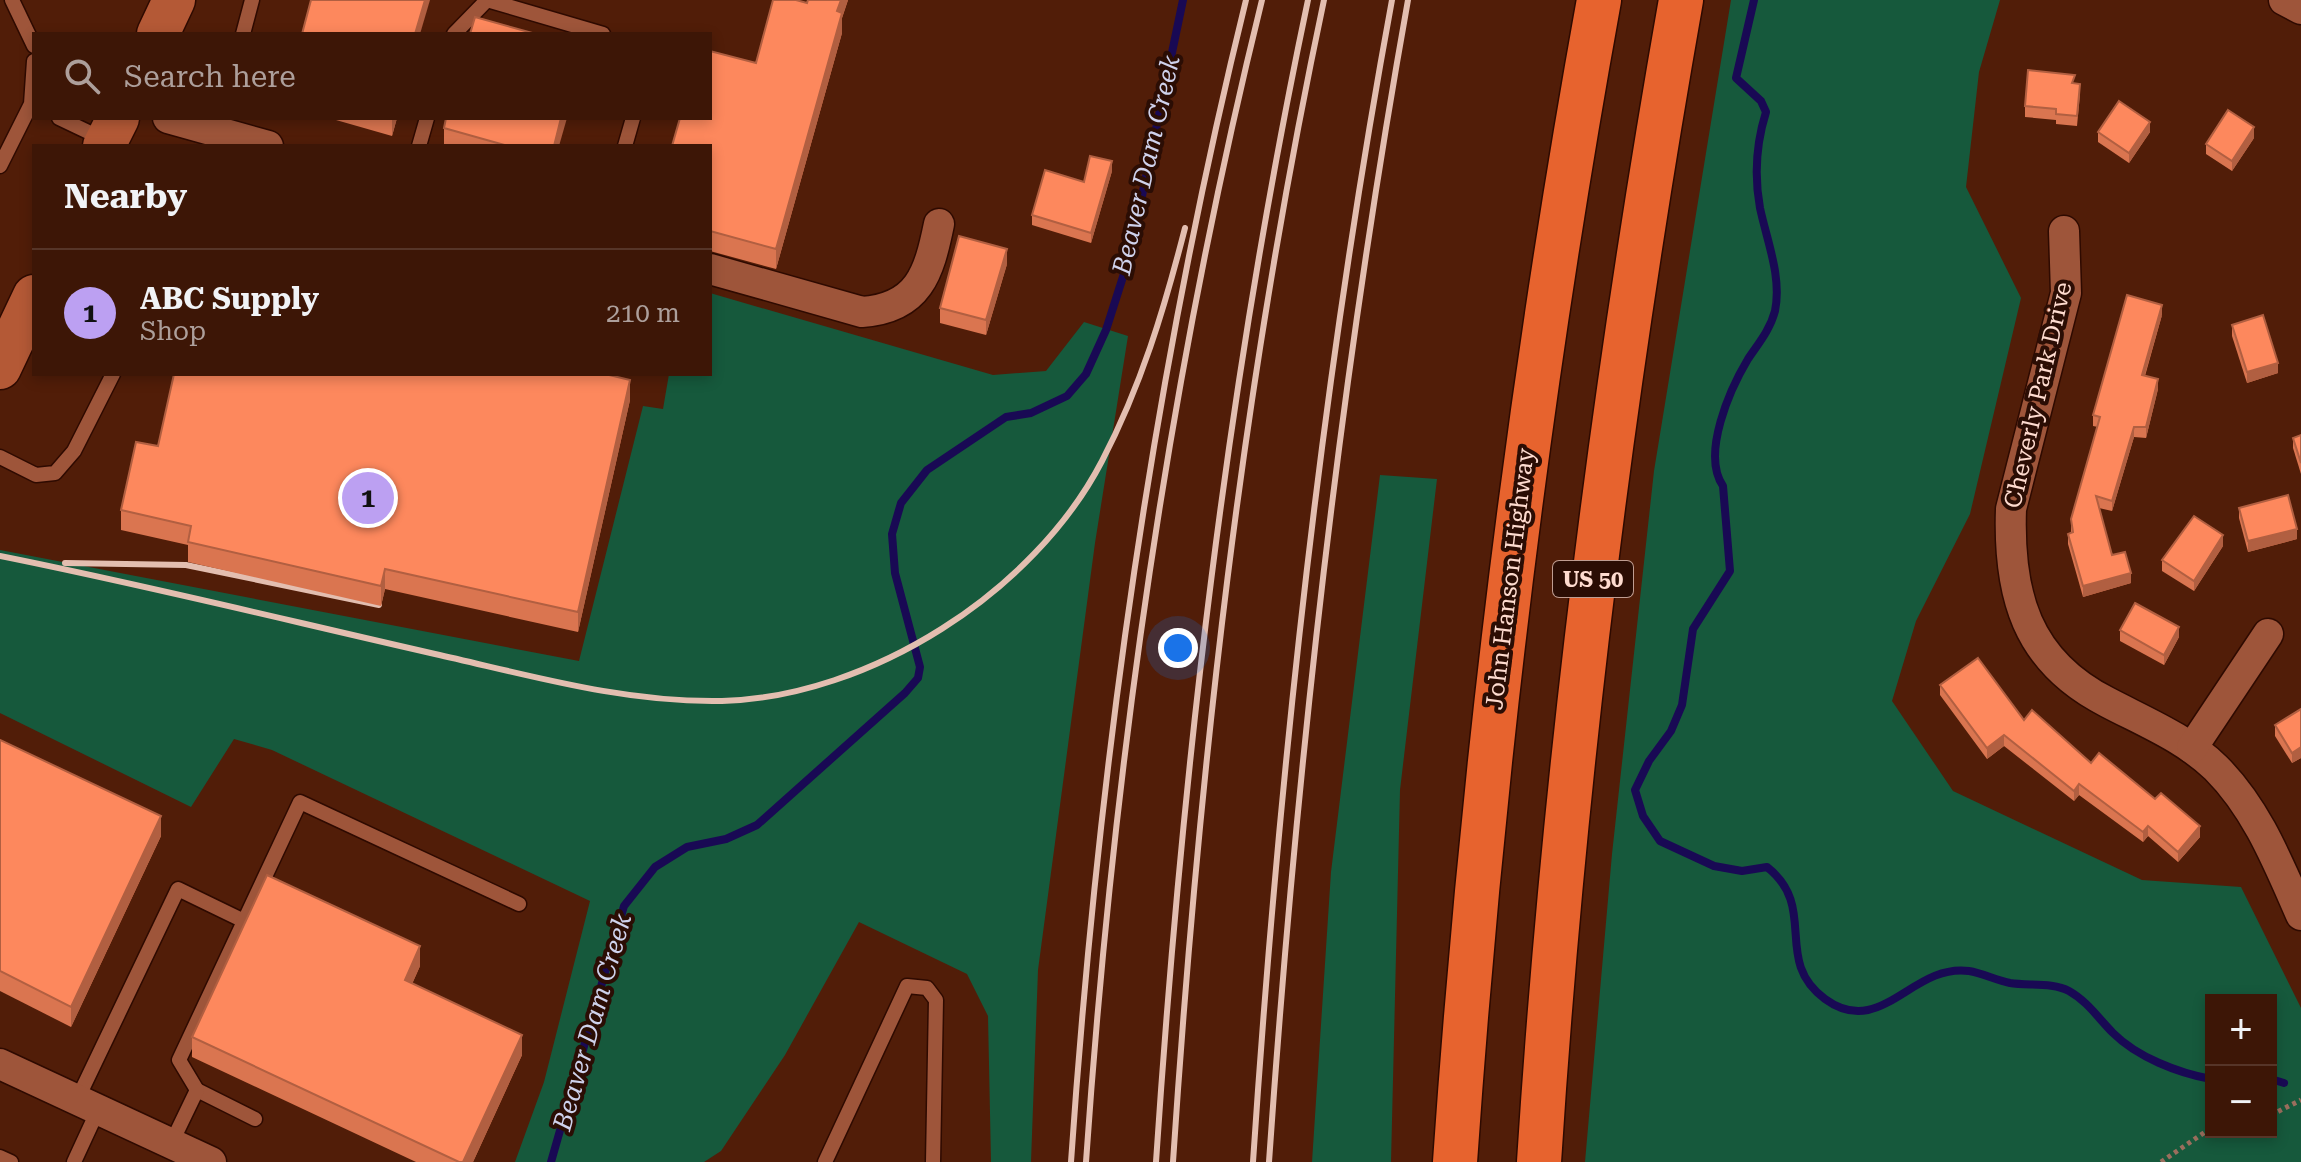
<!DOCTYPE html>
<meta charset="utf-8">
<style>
body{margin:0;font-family:"Roboto Serif",serif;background:#482314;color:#f1f3f6}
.controls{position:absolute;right:24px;bottom:24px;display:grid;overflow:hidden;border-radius:0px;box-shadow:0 4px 12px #0003}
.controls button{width:72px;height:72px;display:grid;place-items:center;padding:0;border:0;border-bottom:2px solid #563528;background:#3d1606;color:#f1f3f6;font:40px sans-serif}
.you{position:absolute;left:1178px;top:648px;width:28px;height:28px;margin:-20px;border:6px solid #fff;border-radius:50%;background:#1a73e8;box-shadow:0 0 0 12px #1a73e833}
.badge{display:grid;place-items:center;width:52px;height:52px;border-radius:50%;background:#bca0f2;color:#111;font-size:26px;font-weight:700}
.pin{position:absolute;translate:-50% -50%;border:4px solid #fff;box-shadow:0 2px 8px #0006}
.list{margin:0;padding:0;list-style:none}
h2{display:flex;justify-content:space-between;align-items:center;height:104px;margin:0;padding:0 32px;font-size:34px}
h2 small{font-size:26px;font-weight:400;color:#ad9f9b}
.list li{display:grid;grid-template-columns:52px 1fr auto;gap:24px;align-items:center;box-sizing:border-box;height:128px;padding:0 32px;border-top:2px solid #563528}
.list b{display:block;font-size:30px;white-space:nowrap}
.list p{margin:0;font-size:26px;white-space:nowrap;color:#ad9f9b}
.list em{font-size:26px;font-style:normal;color:#ad9f9b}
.icon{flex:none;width:44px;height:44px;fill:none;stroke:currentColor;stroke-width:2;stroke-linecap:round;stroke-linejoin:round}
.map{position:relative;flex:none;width:2301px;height:1162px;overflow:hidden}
.search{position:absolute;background:#3d1606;box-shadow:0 4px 12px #0003;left:32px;top:32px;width:680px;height:88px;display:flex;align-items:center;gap:20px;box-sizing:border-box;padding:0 28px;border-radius:0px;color:#ad9f9b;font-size:30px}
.panel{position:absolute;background:#3d1606;box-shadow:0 4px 12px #0003;left:32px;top:144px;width:680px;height:232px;border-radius:0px}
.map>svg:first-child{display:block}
.green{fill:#16593c;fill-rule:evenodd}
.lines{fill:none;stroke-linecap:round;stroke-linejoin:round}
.stream{stroke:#190954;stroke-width:8}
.lane-casing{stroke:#2e0a00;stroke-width:17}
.street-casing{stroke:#2e0a00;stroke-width:33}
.secondary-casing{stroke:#2e0a00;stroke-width:45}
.highway-casing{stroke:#2e0a00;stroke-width:47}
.path{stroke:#9b6e5d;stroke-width:5;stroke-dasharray:4 4;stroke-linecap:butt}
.lane{stroke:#9e553a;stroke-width:14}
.street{stroke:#9e553a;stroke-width:30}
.secondary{stroke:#b45936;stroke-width:42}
.highway{stroke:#e7632e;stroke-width:44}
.rail{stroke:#e3beb0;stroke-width:6}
.wall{fill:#da7550}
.shaded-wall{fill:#b15f41}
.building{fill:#fd885d;stroke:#b15f41;stroke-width:2}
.labels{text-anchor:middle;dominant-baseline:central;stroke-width:8;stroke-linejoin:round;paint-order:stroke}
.shield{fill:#2b0d04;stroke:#bf9d92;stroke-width:2}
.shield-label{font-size:22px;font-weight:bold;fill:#fedbcf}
.street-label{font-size:24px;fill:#fedbcf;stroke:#2b0d04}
.water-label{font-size:26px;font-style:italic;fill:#cfd2ec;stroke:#2b0d04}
</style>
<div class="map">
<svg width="2301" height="1162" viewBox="0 0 2301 1162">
<rect width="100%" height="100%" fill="#511d08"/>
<!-- green -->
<g class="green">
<path d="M1731,0h269l-21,72 -13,115 55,111 -51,216 -54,107 -24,80 61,90 189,89 99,7 60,121v154h-716l27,-308 42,-383zM2211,1000h60v132h-60z"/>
<path d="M710,293l283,82 53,-4 38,-49 44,14 -33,207 -57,427 -7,192h-40l-3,-146 -21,-42 -108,-52 -74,133 -64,96 -17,11h-189l29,-80 46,-181 -318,-151 -38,-11 -43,68 -191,-94v-163l579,111 64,-255 20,3 6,-35h41z"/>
<path d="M1380,475l57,4 -37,311 -9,372h-79l19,-290z"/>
</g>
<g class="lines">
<!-- stream -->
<g class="stream">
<path d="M1754,0l-18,78 25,23 5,11c-10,32 -12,63 -6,96 7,33 22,69 15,103 -5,19 -17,33 -27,48 -18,30 -47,95 -25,127l7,85 -37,58 -11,76 -11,26 -22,30 -14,29 8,26 17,25 54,25 28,5 25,-4c52,41 5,93 58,132 56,41 87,-36 144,-28 13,2 27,9 41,12 18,3 43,-1 59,8 18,10 30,28 44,42 24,24 65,40 98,46"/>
<path d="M2271,1079l13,4"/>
<path d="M551,1162l73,-256 31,-39 32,-20 39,-8 31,-14 148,-132 13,-15 2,-11 -25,-94 -3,-39 9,-31 26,-33 79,-53 25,-4 36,-17 19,-22 20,-44 23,-72 54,-258"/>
</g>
<!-- lane casing -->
<g class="lane-casing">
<g id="lane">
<path d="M12,0l22,46"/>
<path d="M243,34l9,-34"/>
<path d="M454,34l33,-34 116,34"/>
<path d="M59,118l44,21"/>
<path d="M419,146l8,-28"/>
<path d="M625,146l8,-28"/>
<path d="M0,166l31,-62 3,-43"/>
<path d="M0,457l36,18 19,-2 19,-22 39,-77"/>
<path d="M197,1090l58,29"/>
<path d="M77,1100l101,-211 66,32"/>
<path d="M171,1144l26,-54 -18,-30 121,-258 219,102"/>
<path d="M0,1157l11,5"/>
<path d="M74,1162l24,-52"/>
<path d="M825,1162l82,-176 20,2 9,12 -3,162"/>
</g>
</g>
<!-- street casing -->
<g class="street-casing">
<g id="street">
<path d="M2284,0l17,9"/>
<path d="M168,118l100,28"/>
<path d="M2064,231l2,62 -55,216c-3,85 15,152 96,193 38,20 78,36 109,66 41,41 62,95 85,147"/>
<path d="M710,269l152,43c57,-4 67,-39 77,-88"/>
<path d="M2192,748l76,-114"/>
<path d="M0,1064l211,98"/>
</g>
</g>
<!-- secondary casing -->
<g class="secondary-casing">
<g id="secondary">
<path d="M158,34l16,-34"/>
<path d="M104,146l14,-28"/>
<path d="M0,368l34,-72"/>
</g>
</g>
<!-- highway casing -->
<g class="highway-casing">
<g id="highway">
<path d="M1455,1162c27,-390 74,-777 144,-1162"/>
<path d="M1539,1162c25,-390 74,-777 142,-1162"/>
</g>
</g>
<!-- path -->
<g class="path">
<path d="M2271,1115l30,-15"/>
<path d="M2161,1162l50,-34"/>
</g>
<!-- lane -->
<use href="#lane" class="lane"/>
<!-- street -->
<use href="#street" class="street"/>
<!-- secondary -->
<use href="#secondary" class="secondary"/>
<!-- highway -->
<use href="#highway" class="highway"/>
<!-- rail -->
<g class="rail">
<path d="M0,556c145,29 290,65 435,98 94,21 189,49 287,47 148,-4 312,-109 380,-240 39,-75 62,-151 83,-233"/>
<path d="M65,563l121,2 193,40"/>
<path d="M1071,1162c27,-392 81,-781 175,-1162"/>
<path d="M1086,1162c27,-391 82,-781 176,-1162"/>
<path d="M1156,1162c26,-390 71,-779 152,-1162"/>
<path d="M1173,1162c26,-393 69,-776 151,-1162"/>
<path d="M1253,1162c26,-390 68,-778 139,-1162"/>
<path d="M1269,1162c27,-390 70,-777 139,-1162"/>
</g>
</g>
<!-- wall -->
<g class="wall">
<path d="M848,0l-6,18v15l-66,236 -66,-18v-105l46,-83 51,-60z"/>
<path d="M2075,83l5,11 -3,32 -21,-2v-4l-31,-3v-11z"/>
<path d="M329,118h68l-5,18z"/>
<path d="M444,128l115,18h-115z"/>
<path d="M2098,132h52l-21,31 -31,-21z"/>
<path d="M2254,138l-22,33 -26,-17v-10z"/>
<path d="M1112,171l-21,72 -59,-18v-10l52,-33z"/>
<path d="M1007,264l-21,71 -46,-12v-15z"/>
<path d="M2162,315l-17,61 13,13 -12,49 -12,-1 -22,74 -13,-3 13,47 19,28 -48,14 -15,-53v-10l3,-1v-14l27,-92 -5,-1v-11z"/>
<path d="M2232,325l46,48 -31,10 -15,-47z"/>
<path d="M630,400l-52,232 -193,-43 -4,17 -193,-44v-17l-67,-15v-20l37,-64z"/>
<path d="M2301,435v39l-8,-26v-10z"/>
<path d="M2239,508l58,31 -49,13 -9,-34z"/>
<path d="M2223,546l-29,45 -32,-20v-11z"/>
<path d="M2120,630l59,7 -15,28 -44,-24z"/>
<path d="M1940,685l84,35 176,117 -22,25 -30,-26 -5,6 -64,-47 -5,6 -70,-55 -17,13 -47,-64z"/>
<path d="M2301,709v49l-9,5 -17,-27v-11z"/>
<path d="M0,740l161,96 -90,191 -71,-36z"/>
<path d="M420,966l-8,18 110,71 -49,107h-57l-224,-105v-20z"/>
</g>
<!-- shaded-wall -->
<g class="shaded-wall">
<path d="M425,0h5l-10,34h-5z"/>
<path d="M841,0h7l-6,18v15l-66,236v-20l61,-238z"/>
<path d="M392,118h5l-5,18z"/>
<path d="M561,118h6l-8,28h-5z"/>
<path d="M2150,122v10l-21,31v-10z"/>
<path d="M2254,127v11l-22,33v-10z"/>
<path d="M1112,161v10l-21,72v-10z"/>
<path d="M1007,249v15l-21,71v-15z"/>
<path d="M2162,305v10l-20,70v-10z"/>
<path d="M2278,363v10l-31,10v-11z"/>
<path d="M2158,379v10l-12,49v-11z"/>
<path d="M630,380v20l-52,232v-20z"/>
<path d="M2134,427v10l-22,74v-10z"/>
<path d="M2297,529v10l-49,13v-11z"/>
<path d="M2223,535v11l-29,45v-10z"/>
<path d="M385,569v20l-4,17v-20z"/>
<path d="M2131,573v10l-48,14v-11z"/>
<path d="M2179,627v10l-15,28v-10z"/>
<path d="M2004,735v11l-17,13v-11z"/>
<path d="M2301,747v11l-9,5v-10z"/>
<path d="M2079,784v11l-5,6v-10z"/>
<path d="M161,816v20l-90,191v-20z"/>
<path d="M2148,826v10l-5,6v-10z"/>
<path d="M2200,826v11l-22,25v-10z"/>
<path d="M420,946v20l-15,34v-20z"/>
<path d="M522,1035v20l-49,107h-10z"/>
</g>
<!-- building -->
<g class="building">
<path d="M311,0h114l-10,34h-113z"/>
<path d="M773,0h23l11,3 1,-3h33l-4,11 5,2 -66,236 -66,-18v-85h-38l8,-28h30v-67l46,12z"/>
<path d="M475,17l61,17h-66z"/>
<path d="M2028,70l47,5 -3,8 8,1 -3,32 -21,-2v-5l-31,-3z"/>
<path d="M2119,101l31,21 -21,31 -31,-21z"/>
<path d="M2228,110l26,17 -22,34 -26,-17z"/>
<path d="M446,118h115l-7,28h-46l-64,-18z"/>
<path d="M1090,156l22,5 -21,72 -59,-18 13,-45 39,12z"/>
<path d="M959,236l48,13 -21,71 -46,-12z"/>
<path d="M2127,295l35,10 -20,70 16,4 -12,48h-12l-22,74 -16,-5 16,59 13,-3 6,21 -48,13 -15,-52 5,-2 -2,-13 29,-102 -7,-2z"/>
<path d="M2263,315l15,48 -31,9 -15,-47z"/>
<path d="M174,374h431l25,6 -52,232 -193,-43 -4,17 -193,-44 3,-16 -70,-16 15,-68 22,4z"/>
<path d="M2301,435v28l-8,-25z"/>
<path d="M2288,495l9,34 -49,12 -9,-33z"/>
<path d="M2194,516l29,19 -29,46 -32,-21z"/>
<path d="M2135,603l44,24 -15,28 -44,-25z"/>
<path d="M1978,658l46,62 8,-10 59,53 8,-10 56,46 6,-6 39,33 -22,26 -30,-26 -5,6 -64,-48 -5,7 -70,-56 -17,13 -47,-63z"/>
<path d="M2301,709v38l-9,6 -17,-28z"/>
<path d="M0,740l161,76 -90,191 -71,-36z"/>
<path d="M267,875l153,71 -15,34 117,55 -59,127h-4l-267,-125z"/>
</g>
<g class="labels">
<!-- shield labels -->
<rect class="shield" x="1553" y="561" width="80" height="36" rx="6"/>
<g class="shield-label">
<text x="1593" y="579">US 50</text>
</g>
<!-- street labels -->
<g class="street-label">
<text transform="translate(2038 395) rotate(-77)">Cheverly Park Drive</text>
<text transform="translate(1510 579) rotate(-83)">John Hanson Highway</text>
</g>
<!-- water labels -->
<g class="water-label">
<text transform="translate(1146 165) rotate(-77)">Beaver Dam Creek</text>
<text transform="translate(592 1022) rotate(-74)">Beaver Dam Creek</text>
</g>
</g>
</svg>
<div class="controls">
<button>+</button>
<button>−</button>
</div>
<div class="you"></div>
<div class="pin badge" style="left:368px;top:498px">1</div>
<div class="search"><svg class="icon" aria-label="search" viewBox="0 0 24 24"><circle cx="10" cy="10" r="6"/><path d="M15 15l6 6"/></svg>Search here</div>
<section class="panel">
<h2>Nearby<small></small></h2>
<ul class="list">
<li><span class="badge">1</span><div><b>ABC Supply</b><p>Shop</p></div><em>210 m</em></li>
</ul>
</section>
</div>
